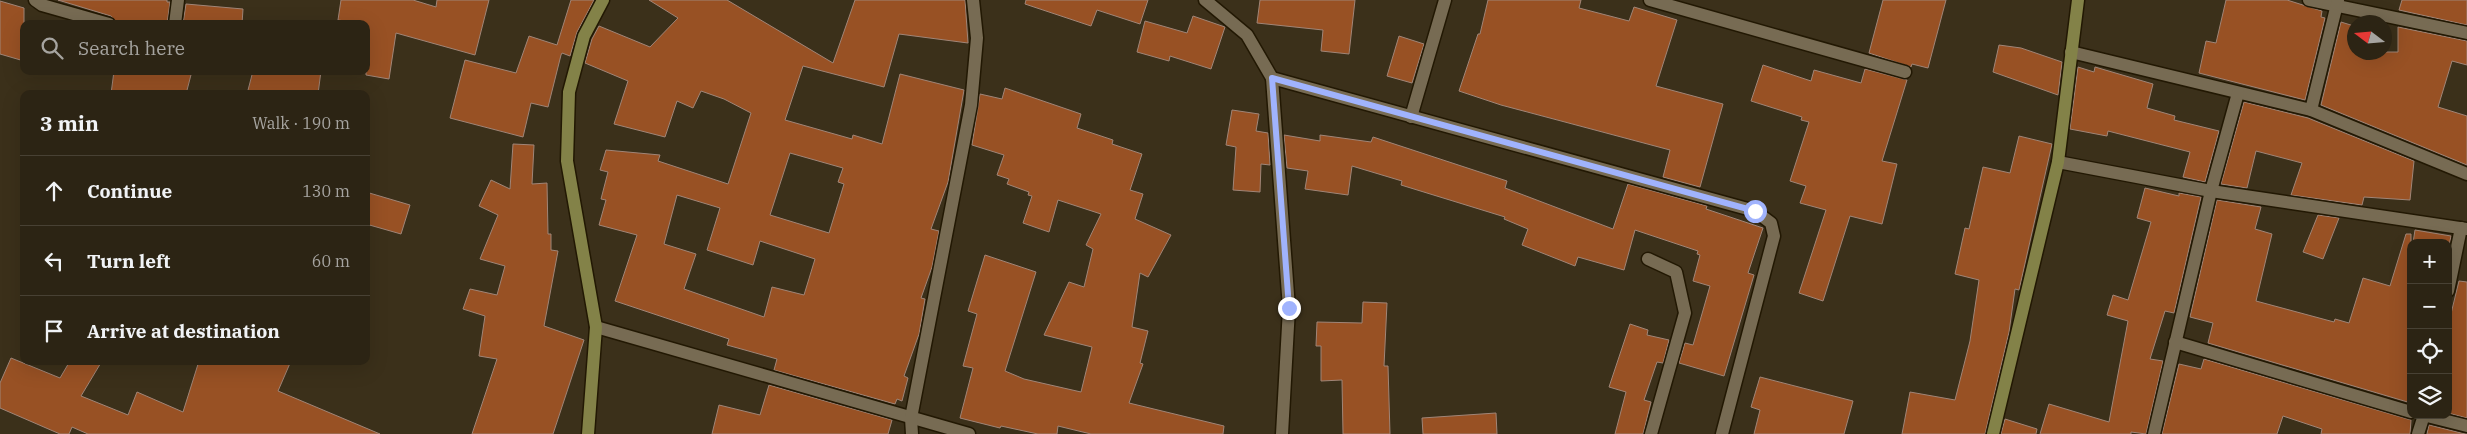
<!DOCTYPE html>
<meta charset="utf-8">
<style>
body{margin:0;font-family:"IBM Plex Serif",serif;background:#383022;color:#f1f3f6}
.controls{position:absolute;right:15px;bottom:15px;display:grid;overflow:hidden;border-radius:10px;box-shadow:0 5px 20px #0002}
.controls button{width:45px;height:45px;display:grid;place-items:center;padding:0;border:0;border-bottom:1px solid #484134;background:#2c2414;color:#f1f3f6;font:25px sans-serif}
.compass{position:absolute;left:2347px;top:15px;width:45px;height:45px;border-radius:50%;background:#2c2414;box-shadow:0 5px 20px #0002;rotate:286deg}
.stop{position:absolute;width:15px;height:15px;margin:-11px;border:4px solid #a0b3fd;border-radius:50%;background:#fff}
.stop.end{background:#a0b3fd;border-color:#fff;box-shadow:0 1px 5px #0008}
.list{margin:0;padding:0;list-style:none}
h2{display:flex;justify-content:space-between;align-items:center;height:65px;margin:0;padding:0 20px;font-size:21px}
h2 small{font-size:16px;font-weight:400;color:#a6a4a0}
.list li{display:grid;grid-template-columns:32px 1fr auto;gap:15px;align-items:center;box-sizing:border-box;height:70px;padding:0 20px;border-top:1px solid #484134}
.list b{display:block;font-size:19px;white-space:nowrap}
.list em{font-size:16px;font-style:normal;color:#a6a4a0}
.icon{flex:none;width:28px;height:28px;fill:none;stroke:currentColor;stroke-width:2;stroke-linecap:round;stroke-linejoin:round}
.map{position:relative;flex:none;width:2467px;height:434px;overflow:hidden}
.search{position:absolute;background:#2c2414;box-shadow:0 5px 20px #0002;left:20px;top:20px;width:350px;height:55px;display:flex;align-items:center;gap:12px;box-sizing:border-box;padding:0 18px;border-radius:10px;color:#a6a4a0;font-size:19px}
.panel{position:absolute;background:#2c2414;box-shadow:0 5px 20px #0002;left:20px;top:90px;width:350px;height:275px;border-radius:10px}
.map>svg:first-child{display:block}
.building{fill:#985124;stroke:#a08577;fill-rule:evenodd}
.lines{fill:none;stroke-linecap:round;stroke-linejoin:round}
.street-casing{stroke:#221803;stroke-width:15}
.secondary-casing{stroke:#221803;stroke-width:15}
.street{stroke:#776b53;stroke-width:12}
.secondary{stroke:#838248;stroke-width:12}
.route{stroke:#a0b3fd;stroke-width:6}
</style>
<div class="map">
<svg width="2467" height="434" viewBox="0 0 2467 434">
<rect width="100%" height="100%" fill="#3b301a"/>
<!-- building -->
<g class="building">
<path d="M58,0h109v2h3l-3,22h-50l-6,-8z"/>
<path d="M341,0h72l23,7 1,-7h52l-14,55 -79,-22 -7,46 -23,-4v-51l-28,-4z"/>
<path d="M571,0h23l-17,32 -7,24 -8,-3 -1,2 -13,52 -17,-4 -8,34 -73,-19 15,-58 51,13 13,-37 28,9z"/>
<path d="M649,0h78l106,63 22,-63h110l3,43 -69,-9 -15,53 -81,-21 -18,54 67,19 1,-4 29,9 18,-70 64,16 -16,92 -17,47 8,2 -7,36 -11,31 4,1 -6,35 -15,42 4,2 -6,23 -5,-2 -2,5 -121,-34 3,-11 -50,-14 2,-6 -114,-38 22,-66 -38,-10 7,-25 -5,-1 7,-27 -8,-2 6,-20 54,5 -2,6 70,23 23,-71 -27,-14 -23,-8 -8,17 -16,-7 -12,36 -51,-13 14,-43 -43,-18 7,-24 7,-13 51,21 28,-29zM790,153l53,15 -5,14 6,2 -15,49 -59,-18zM677,195l43,13 -13,42 46,15 7,-24 55,18 -11,36 -32,-8 -8,30 -80,-28 12,-35 -32,-10z"/>
<path d="M1026,0h122l-8,24 -43,-14 -6,16 -66,-22z"/>
<path d="M1260,0h95l-6,54 -28,-3 2,-21 -66,-7z"/>
<path d="M1488,0h93l-2,8 50,13 5,-14 43,13 -21,66 67,18 -23,83 -37,-10 7,-27 -169,-45 -42,-14 19,-57h2z"/>
<path d="M1883,0h63l-18,68 -16,-4 -1,3 -42,-14z"/>
<path d="M2226,0h61l35,11 -1,6 4,1 -20,82 -106,-27 7,-32 10,2z"/>
<path d="M2402,0h65v25l-68,-15z"/>
<path d="M0,1l24,7v53l-24,-7z"/>
<path d="M186,4l57,5 -1,15h-59z"/>
<path d="M1193,16l32,11 -14,42 -41,-13 -1,5 -32,-9 8,-31 42,12z"/>
<path d="M2341,22l13,4v26h44v-25l69,14v24l-15,-4 -14,46 29,9v49l-146,-60z"/>
<path d="M1399,36l25,8 -12,39 -25,-7z"/>
<path d="M1999,45l22,3 41,14 -4,33 -65,-23z"/>
<path d="M1763,65l48,16 3,-11 47,13 4,-14 42,11 -25,81 15,3 -15,60 -32,-8 -27,85 -24,-8 27,-83 -26,-7 6,-17 -16,-5 19,-59 -8,-2 1,-3 -51,-16z"/>
<path d="M2078,67l16,5 1,-5 58,17 -6,24 28,8 -1,4 45,11 -14,51 -22,-5 7,-25 -82,-21 -1,5 -37,-7z"/>
<path d="M114,71h78l-6,23h-75z"/>
<path d="M253,71h68l-3,23h-71z"/>
<path d="M1005,88l76,26 -4,14 36,12 -1,4 30,10 -12,36 13,4 -8,25 36,16 -23,42 -8,-4 -8,54 16,4 -8,32 3,1 -14,39 95,23 -1,8h-132l-33,-8 -1,8h-19l-37,-8 -1,2 -40,-10 13,-50 -10,-2 14,-52 -9,-3 17,-56 51,17 -31,99 19,8 57,13 11,-45 -48,-12 25,-53 15,5 9,-38 -7,-4 15,-31 -43,-14 -9,32 -26,-9 9,-27 -4,-1 1,-3 -22,-8 2,-5 -12,-4 7,-20 -32,-10 8,-51 22,5z"/>
<path d="M2244,102l64,16 106,43 -4,39 -46,-3 -2,8 -71,-10 11,-32 -46,-12 -9,37 -26,-4z"/>
<path d="M1232,110l27,4 -3,17 12,2 2,32 -9,-1 -1,28 -27,-2 3,-43 -10,-2z"/>
<path d="M1284,135l36,6v-6l51,7 2,-5 134,44 -2,7 108,41 15,-45 79,22 -1,3 57,19 -15,45 6,2 -30,101 -45,-13 6,-20 8,2 17,-59 -17,-5 7,-26 -3,-1 1,-3 -63,-21 -11,40 -46,-13 -3,9 -53,-21 6,-16 -24,-10 1,-2 -104,-32 1,-4 -50,-15 -4,29 -43,-6 3,-18 -21,-3z"/>
<path d="M2019,136l33,8 -33,146 -4,-1 -6,43 -24,102h-83l8,-42 45,8 15,-59 9,-61 -24,-6 10,-46 4,1 14,-62 27,6z"/>
<path d="M513,144l21,1 -2,39 15,-1 1,51h3v16l7,1 -14,75 40,14 -31,94h-81l25,-75 -18,-3 6,-40 -22,-7 7,-20 27,6 8,-29 -25,-7 18,-44 -19,-9 12,-26 19,9z"/>
<path d="M2145,188l34,8v-3l22,4 -27,116 -9,-2 -15,48 13,2 -17,73 -15,-2v2h-91l9,-30 60,18 19,-101 -21,-6 6,-20 15,5 23,-78 -14,-4z"/>
<path d="M366,192l44,13 -9,29 -35,-10z"/>
<path d="M2217,200l44,7 -6,22 17,5 -16,67 78,21 1,-3 14,4 14,-45 27,8 16,-52h5v169l-203,-60 5,-20 -23,-6z"/>
<path d="M2318,215l21,3 -16,41 -20,-7z"/>
<path d="M2415,230l36,6 -3,14v-7h-35z"/>
<path d="M2459,281l8,1v136l-19,-5v-87z"/>
<path d="M1363,302l24,1 -3,63h4l2,68h-47l-1,-54 -21,1v-35h-5l1,-24 45,1z"/>
<path d="M1630,324l18,6 -1,5 22,5 -6,23 -6,-1 -13,38 7,2 -8,32h-28l11,-42 -17,-5z"/>
<path d="M11,358l49,20 10,-17h32l-21,35 47,19 9,-23 46,20 16,-51h92l-13,30 102,43h-292l-16,-7 -3,7h-9l-60,-26v-25z"/>
<path d="M2204,359l207,61 -1,14h-89l1,-5 -39,-13 -6,18h-115l17,-70 22,5z"/>
<path d="M1760,377l93,24 -9,33h-90l6,-24 -9,-3z"/>
<path d="M769,385l123,35 -4,14h-176l7,-29 41,10z"/>
<path d="M1496,413l1,21h-74l-1,-16z"/>
<path d="M2005,419l32,10 -1,5h-35z"/>
<path d="M2429,425l36,9h2h-40z"/>
</g>
<g class="lines">
<!-- street casing -->
<g class="street-casing">
<g id="street">
<path d="M35,0l7,5 67,19"/>
<path d="M1205,0l42,35 25,43 483,133 16,12 3,13 -52,198"/>
<path d="M1650,0l255,72"/>
<path d="M2309,0l158,33"/>
<path d="M175,24l3,-24"/>
<path d="M2071,52l240,58 156,64"/>
<path d="M1272,78l17,230 -7,126"/>
<path d="M2311,110l27,-110"/>
<path d="M1411,117l34,-117"/>
<path d="M2058,162l153,29 256,38"/>
<path d="M1648,259l28,13 9,41 -34,121"/>
<path d="M2448,291l13,-63"/>
<path d="M596,327l373,107"/>
<path d="M2175,342l236,70"/>
<path d="M2423,415l44,11"/>
<path d="M912,434l-1,-16 60,-313 6,-67 -4,-38"/>
<path d="M2154,434l57,-243 27,-98"/>
<path d="M2418,434l6,-19"/>
</g>
</g>
<!-- secondary casing -->
<g class="secondary-casing">
<g id="secondary">
<path d="M588,434l8,-107 -29,-166 2,-69 15,-56 19,-36"/>
<path d="M1993,434l65,-272 20,-162"/>
</g>
</g>
<!-- street -->
<use href="#street" class="street"/>
<!-- secondary -->
<use href="#secondary" class="secondary"/>
</g>
<g class="lines">
<!-- route -->
<path class="route" d="M1289,308l-17,-230 483,133"/>
</g>
</svg>
<div class="controls">
<button>+</button>
<button>−</button>
<button><svg class="icon" aria-label="locate" viewBox="0 0 24 24"><circle cx="12" cy="12" r="6"/><path d="M12 2v4M12 18v4M2 12h4M18 12h4"/></svg></button>
<button><svg class="icon" aria-label="layers" viewBox="0 0 24 24"><path d="M12 4l9 5-9 5-9-5zM3 14l9 5 9-5"/></svg></button>
</div>
<svg class="compass" viewBox="-18 -18 36 36"><path d="M0-13l5 13h-10z" fill="#e53935"/><path d="M0 13l5-13h-10z" fill="#a6a4a0"/></svg>
<div class="stop" style="left:1755px;top:211px"></div>
<div class="stop end" style="left:1289px;top:308px"></div>
<div class="search"><svg class="icon" aria-label="search" viewBox="0 0 24 24"><circle cx="10" cy="10" r="6"/><path d="M15 15l6 6"/></svg>Search here</div>
<section class="panel">
<h2>3 min<small>Walk · 190 m</small></h2>
<ul class="list">
<li><svg class="icon" aria-label="ahead" viewBox="0 0 24 24"><path d="M12 20V5M6 11l6-6 6 6"/></svg><div><b>Continue</b></div><em>130 m</em></li>
<li><svg class="icon" aria-label="left" viewBox="0 0 24 24"><path d="M17 20v-9H6M10 6l-5 5 5 5"/></svg><div><b>Turn left</b></div><em>60 m</em></li>
<li><svg class="icon" aria-label="arrive" viewBox="0 0 24 24"><path d="M6 21V4h12l-3 4 3 4H6"/></svg><div><b>Arrive at destination</b></div></li>
</ul>
</section>
</div>
